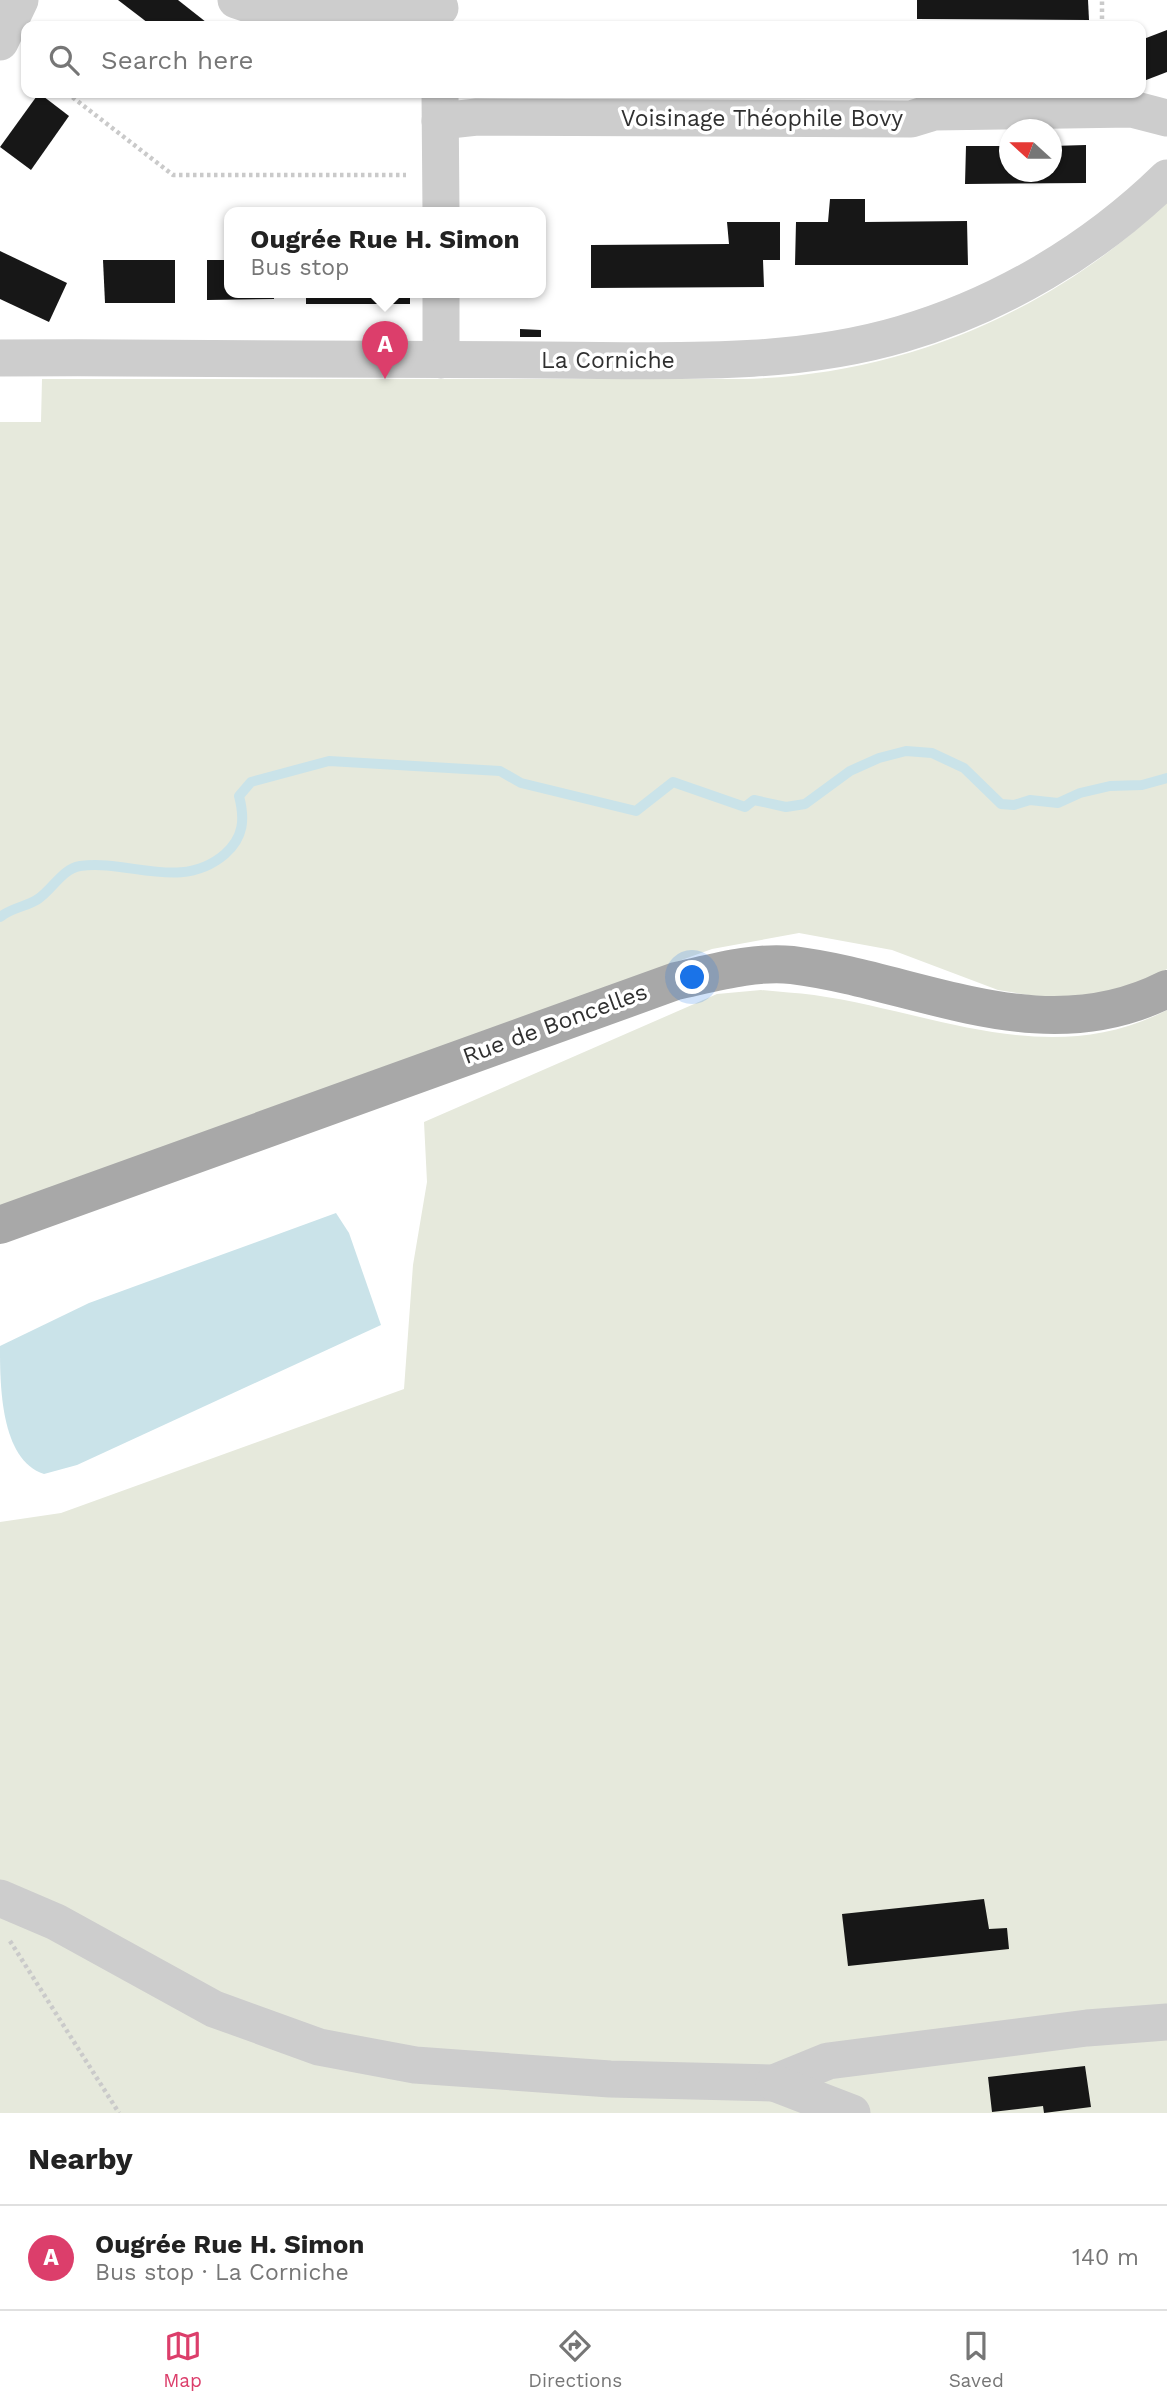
<!DOCTYPE html>
<meta charset="utf-8">
<style>
body{margin:0;font-family:"Work Sans",sans-serif;background:#f6f6f6;color:#222}
.compass{position:absolute;left:999px;top:119px;width:63px;height:63px;border-radius:50%;background:#fff;box-shadow:0 2px 5px #0004;rotate:291deg}
.you{position:absolute;left:693px;top:978px;width:24px;height:24px;margin:-18px;border:5px solid #fff;border-radius:50%;background:#1a73e8;box-shadow:0 0 0 10px #1a73e833}
.badge{display:grid;place-items:center;width:46px;height:46px;border-radius:50%;background:#dc3e6b;color:#fff;font-size:23px;font-weight:700}
.pin{position:absolute;translate:-50% -58px;filter:drop-shadow(0 2px 4px #0008)}
.pin::after{content:'';position:absolute;top:37px;width:24px;height:21px;background:inherit;clip-path:polygon(0 0,100% 0,50% 100%)}
.popup{position:absolute;left:224px;top:207px;width:322px;height:91px;box-sizing:border-box;display:grid;place-content:center;border-radius:14px;background:#fff;filter:drop-shadow(0 2px 5px #0005);font-size:23px;white-space:nowrap;color:#767676}
.popup b{font-size:26px;color:#222}
.popup::after{content:'';position:absolute;left:50%;top:100%;margin-left:-14px;border:14px solid transparent;border-top-color:#fff}
.list{margin:0;padding:0;list-style:none}
h2{display:flex;justify-content:space-between;align-items:center;height:91px;margin:0;padding:0 28px;font-size:30px}
h2 small{font-size:23px;font-weight:400;color:#767676}
.list li{display:grid;grid-template-columns:46px 1fr auto;gap:21px;align-items:center;box-sizing:border-box;height:105px;padding:0 28px;border-top:2px solid #e0e0e0}
.list b{display:block;font-size:26px;white-space:nowrap}
.list p{margin:0;font-size:23px;white-space:nowrap;color:#767676}
.list em{font-size:23px;font-style:normal;color:#767676}
.icon{flex:none;width:38px;height:38px;fill:none;stroke:currentColor;stroke-width:2;stroke-linecap:round;stroke-linejoin:round}
.map{position:relative;flex:none;width:1167px;height:2113px;overflow:hidden}
.search{position:absolute;background:#fff;box-shadow:0 2px 5px #0004;left:21px;right:21px;top:21px;height:77px;display:flex;align-items:center;gap:18px;box-sizing:border-box;padding:0 24px;border-radius:14px;color:#767676;font-size:26px}
.sheet{height:196px;background:#fff}
nav{display:flex;justify-content:space-around;align-items:center;box-sizing:border-box;height:98px;border-top:2px solid #e0e0e0;background:#fff;font-size:19px;color:#767676}
nav a{display:grid;justify-items:center;gap:4px}
nav .on{color:#dc3e6b}
.map>svg:first-child{display:block}
.green{fill:#e6e9dc}
.water{fill:#cae3e9}
.lines{fill:none;stroke-linecap:round;stroke-linejoin:round}
.stream{stroke:#cae3e9;stroke-width:10}
.building{fill:#171717}
.path{stroke:#cacaca;stroke-width:4.5;stroke-dasharray:3.5 3.5;stroke-linecap:butt}
.minor{stroke:#cdcdcd;stroke-width:37}
.major{stroke:#a8a8a8;stroke-width:38}
.labels{text-anchor:middle;dominant-baseline:central;stroke-width:7;stroke-linejoin:round;paint-order:stroke}
.street-label{font-size:23px;fill:#303030;stroke:#fff}
</style>
<div class="map">
<svg width="1167" height="2113" viewBox="0 0 1167 2113">
<rect width="100%" height="100%" fill="#fff"/>
<!-- green -->
<g class="green">
<path d="M1167,202v767l-20,12 -34,11 -54,8 -61,-10 -106,-40 -93,-17 -87,16 -712,257v-784h41l1,-43h703c158,-4 309,-68 422,-177z"/>
<path d="M761,990c18,2 36,3 53,5 120,17 235,76 353,15v1103h-1167v-591l61,-9 343,-124 9,-124 14,-83 -3,-60 293,-128z"/>
</g>
<!-- water -->
<path class="water" d="M336,1213l13,20 32,92 -304,140 -33,9c-44,-14 -44,-90 -44,-128l89,-43z"/>
<g class="lines">
<!-- stream -->
<path class="stream" d="M0,917c13,-10 26,-10 38,-18 14,-9 24,-30 42,-33 49,-7 101,26 145,-12 19,-17 20,-35 14,-58l12,-14 78,-21 171,10 21,12 115,28 37,-29 72,25 9,-7 32,7 19,-3 45,-33 29,-13 27,-7 26,2 32,15 37,36 13,1 16,-5 28,3 22,-10 30,-7 32,-1 25,-7"/>
</g>
<!-- building -->
<g class="building">
<path d="M118,0h60l33,26h-59z"/>
<path d="M917,0h171l1,20 -172,-1z"/>
<path d="M1167,30v42l-26,10v-42z"/>
<path d="M39,93l30,23 -38,54 -31,-23z"/>
<path d="M1086,145v38l-121,1 1,-38h44v26h42v-26z"/>
<path d="M830,199h35v23l102,-1 1,44h-173l1,-43h32z"/>
<path d="M727,222h53v38h-17l1,27 -173,1v-43l138,-1z"/>
<path d="M0,251l67,32 -18,39 -49,-23z"/>
<path d="M103,260h72v43h-70z"/>
<path d="M207,260h22v33h45v6l-67,1z"/>
<rect x="306" y="293" width="104" height="11"/>
<path d="M520,329l21,1v7h-21z"/>
<path d="M984,1899l5,30 18,-1 2,21 -161,17 -6,-52z"/>
<path d="M1085,2066l6,41 -47,6 -1,-7 -51,6 -4,-35z"/>
</g>
<g class="lines">
<!-- path -->
<g class="path">
<path d="M1102,26v-26"/>
<path d="M67,93l106,82h233"/>
<path d="M10,1941l109,172"/>
</g>
<!-- minor -->
<g class="minor">
<path d="M236,0l24,8h180"/>
<path d="M0,42l20,-42"/>
<path d="M440,93l1,120"/>
<path d="M440,121l37,-4 434,2 23,-7 198,-3 35,9"/>
<path d="M441,293v67"/>
<path d="M0,358c181,-1 362,2 543,2 119,0 244,8 359,-26 99,-29 191,-84 265,-156"/>
<path d="M0,1898l56,24 158,87 105,38 96,18 195,14 164,4 54,-22 259,-33 80,-6"/>
<path d="M774,2083l78,30"/>
</g>
<!-- major -->
<path class="major" d="M0,1225l676,-244c37,-8 78,-20 116,-16 127,16 249,88 375,24"/>
</g>
<g class="labels">
<!-- street labels -->
<g class="street-label">
<text x="762" y="118">Voisinage Théophile Bovy</text>
<text x="608" y="360">La Corniche</text>
<text transform="translate(555 1024) rotate(-20)">Rue de Boncelles</text>
</g>
</g>
</svg>
<svg class="compass" viewBox="-18 -18 36 36"><path d="M0-13l5 13h-10z" fill="#e53935"/><path d="M0 13l5-13h-10z" fill="#767676"/></svg>
<div class="you"></div>
<div class="pin badge" style="left:385px;top:379px">A</div>
<div class="popup"><b>Ougrée Rue H. Simon</b>Bus stop</div>
<div class="search"><svg class="icon" aria-label="search" viewBox="0 0 24 24"><circle cx="10" cy="10" r="6"/><path d="M15 15l6 6"/></svg>Search here</div>
</div>
<section class="sheet">
<h2>Nearby<small></small></h2>
<ul class="list">
<li><span class="badge">A</span><div><b>Ougrée Rue H. Simon</b><p>Bus stop · La Corniche</p></div><em>140 m</em></li>
</ul>
</section>
<nav>
<a class="on"><svg class="icon" aria-label="map" viewBox="0 0 24 24"><path d="M3 6l6-2 6 2 6-2v14l-6 2-6-2-6 2zM9 4v14M15 6v14"/></svg>Map</a>
<a><svg class="icon" aria-label="directions" viewBox="0 0 24 24"><path d="M12 3l9 9-9 9-9-9zM9 14v-3h6M13 9l2 2-2 2"/></svg>Directions</a>
<a><svg class="icon" aria-label="saved" viewBox="0 0 24 24"><path d="M7 4h10v16l-5-4-5 4z"/></svg>Saved</a>
</nav>
